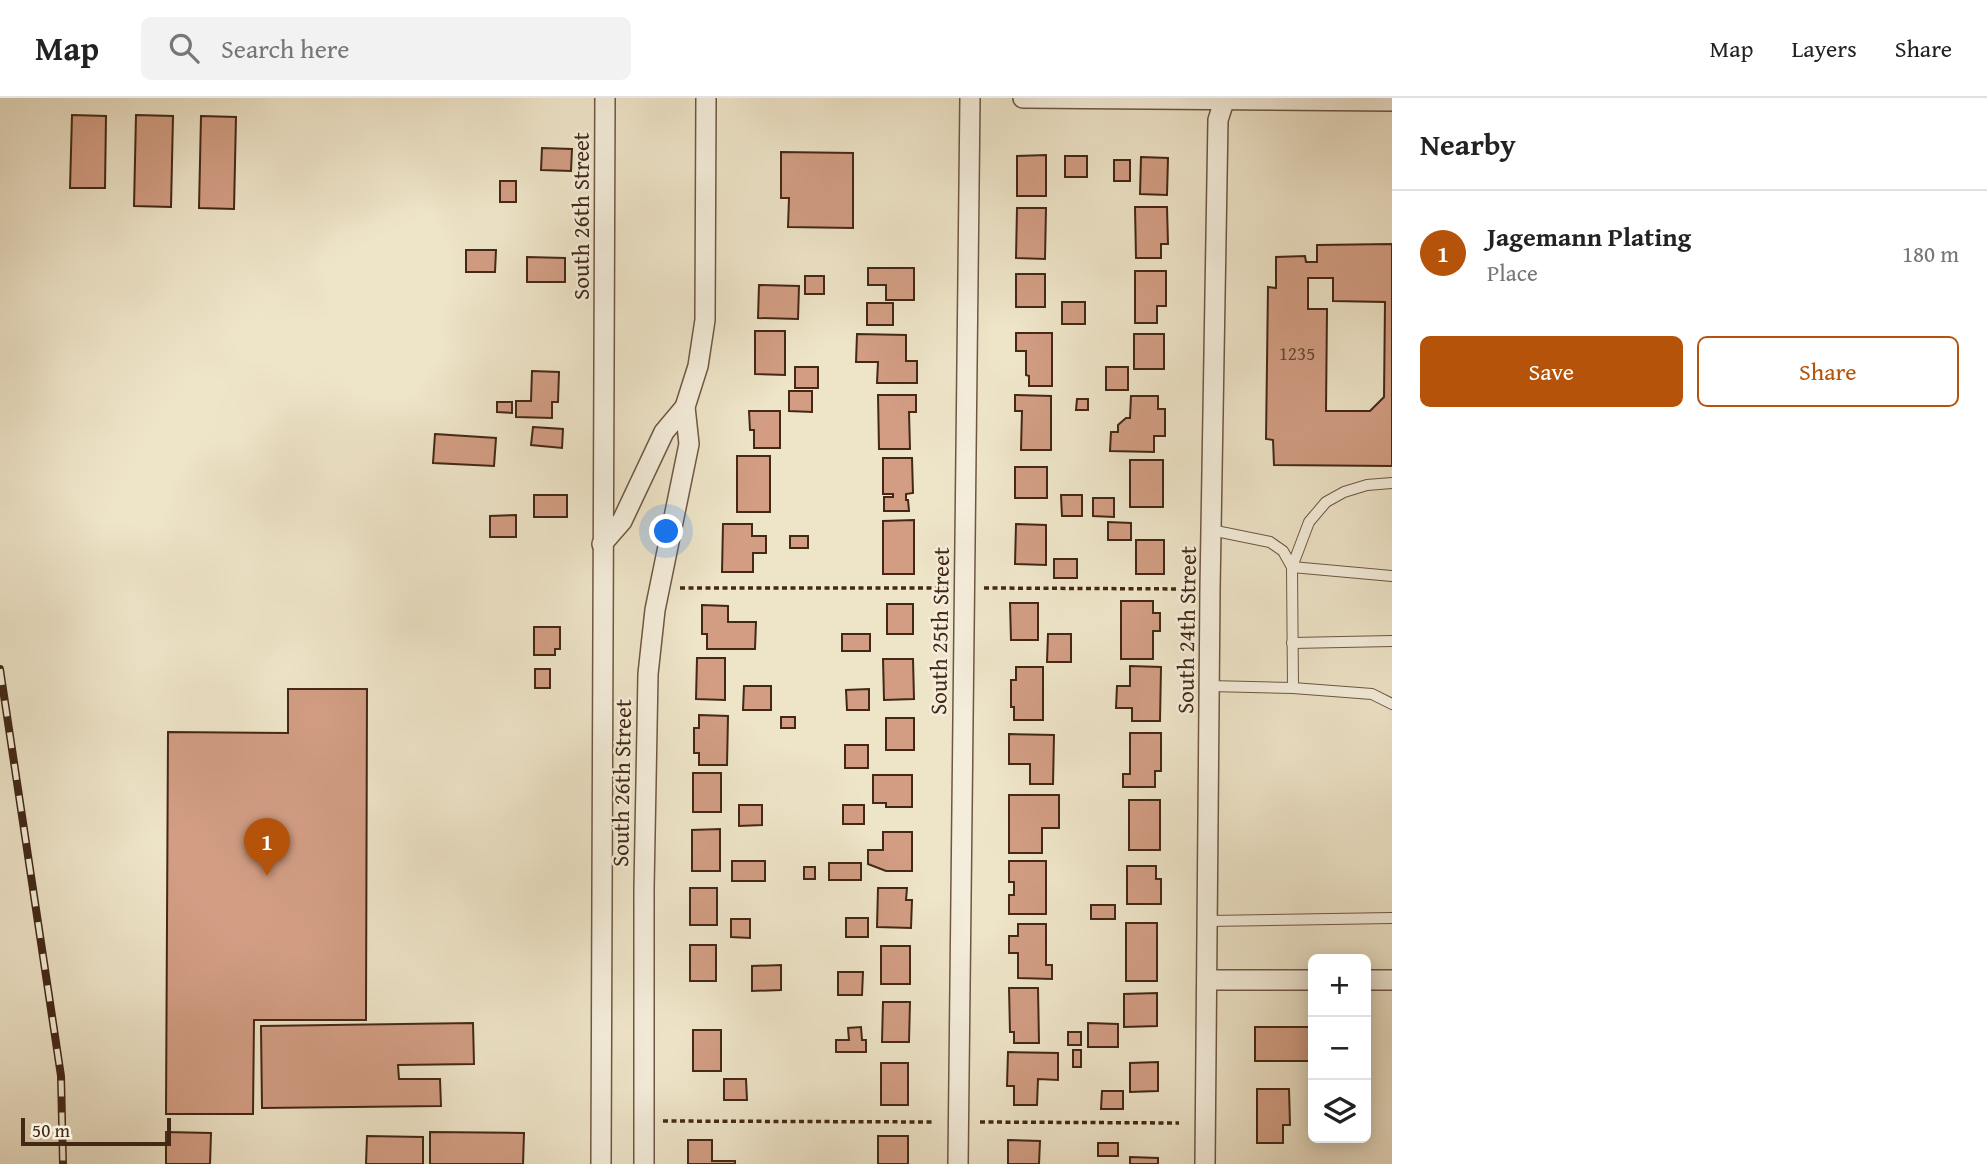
<!DOCTYPE html>
<meta charset="utf-8">
<style>
body{margin:0;font-family:"Gentium Book Plus",serif;background:#f2f2f2;color:#222}
.controls{position:absolute;right:21px;bottom:21px;display:grid;overflow:hidden;border-radius:10px;box-shadow:0 4px 18px #0003}
.controls button{width:63px;height:63px;display:grid;place-items:center;padding:0;border:0;border-bottom:2px solid #e0e0e0;background:#fff;color:#222;font:35px sans-serif}
.scale{position:absolute;left:21px;bottom:18px;width:150px;box-sizing:border-box;padding-left:7px;border:4px solid #432815;border-top:0;font-size:19px;line-height:24px;white-space:nowrap;color:#432815;-webkit-text-stroke:5px #f4eddb;paint-order:stroke}
.you{position:absolute;left:667px;top:434px;width:24px;height:24px;margin:-18px;border:5px solid #fff;border-radius:50%;background:#1a73e8;box-shadow:0 0 0 10px #1a73e833}
.badge{display:grid;place-items:center;width:46px;height:46px;border-radius:50%;background:#b45309;color:#fff;font-size:23px;font-weight:700}
.pin{position:absolute;translate:-50% -58px;filter:drop-shadow(0 2px 4px #0008)}
.pin::after{content:'';position:absolute;top:37px;width:24px;height:21px;background:inherit;clip-path:polygon(0 0,100% 0,50% 100%)}
.list{margin:0;padding:0;list-style:none}
h2{display:flex;justify-content:space-between;align-items:center;height:91px;margin:0;padding:0 28px;font-size:30px}
h2 small{font-size:23px;font-weight:400;color:#767676}
.list li{display:grid;grid-template-columns:46px 1fr auto;gap:21px;align-items:center;box-sizing:border-box;height:126px;padding:0 28px;border-top:2px solid #e0e0e0}
.list b{display:block;font-size:26px;white-space:nowrap}
.list p{margin:0;font-size:23px;white-space:nowrap;color:#767676}
.list em{font-size:23px;font-style:normal;color:#767676}
.actions{display:flex;gap:14px;padding:21px 28px}
.actions a{flex:1;padding:16px 0;border:2px solid #b45309;border-radius:10px;text-align:center;font-size:24px;color:#b45309}
.actions .main{background:#b45309;color:#fff}
.icon{flex:none;width:38px;height:38px;fill:none;stroke:currentColor;stroke-width:2;stroke-linecap:round;stroke-linejoin:round}
.map{position:relative;flex:none;width:1392px;height:1066px;overflow:hidden}
header{display:flex;align-items:center;gap:42px;box-sizing:border-box;height:98px;padding:0 35px;background:#fff;border-bottom:2px solid #e0e0e0}
header strong{font-size:33px}
nav{display:flex;gap:38px;margin-inline-start:auto;font-size:24px}
.search{width:490px;height:63px;background:#f2f2f2;display:flex;align-items:center;gap:18px;box-sizing:border-box;padding:0 24px;border-radius:10px;color:#767676;font-size:26px}
main{display:flex}
aside{flex:1;background:#fff}
.map>svg:first-child{display:block}
.building{fill:#d29d83;stroke:#432815;stroke-width:2;fill-rule:evenodd}
.lines{fill:none;stroke-linecap:round;stroke-linejoin:round}
.lane-casing{stroke:#6e5742;stroke-width:12}
.street-casing{stroke:#6e5742;stroke-width:22}
.path{stroke:#432815;stroke-width:3.5;stroke-dasharray:5 3.5;stroke-linecap:butt}
.lane{stroke:#f4eddb;stroke-width:10}
.street{stroke:#f4eddb;stroke-width:19}
.rail-casing{stroke:#432815;stroke-width:8}
.rail{stroke:#f4eddb;stroke-width:5;stroke-dasharray:16;stroke-linecap:butt}
.labels{text-anchor:middle;dominant-baseline:central;stroke-width:5;stroke-linejoin:round;paint-order:stroke}
.number-label{font-size:19px;fill:#674530}
.street-label{font-size:23px;fill:#432815;stroke:#f4eddb}
</style>
<header>
<strong>Map</strong>
<div class="search"><svg class="icon" aria-label="search" viewBox="0 0 24 24"><circle cx="10" cy="10" r="6"/><path d="M15 15l6 6"/></svg>Search here</div>
<nav><a>Map</a><a>Layers</a><a>Share</a></nav>
</header>
<main>
<div class="map">
<svg width="1392" height="1066" viewBox="0 0 1392 1066">
<rect width="100%" height="100%" fill="#eee4c8"/>
<filter id="stains"><feTurbulence type="fractalNoise" baseFrequency=".00286" numOctaves="4"/><feColorMatrix values="0 0 0 0 .2 0 0 0 0 .09 0 0 0 0 .02 0 0 0 .5 -.17"/></filter>
<radialGradient id="worn" r=".72"><stop offset=".6" stop-color="#630" stop-opacity="0"/><stop offset="1" stop-color="#630" stop-opacity=".3"/></radialGradient>
<!-- building -->
<g class="building">
<path d="M72,17l34,1 -1,72h-35z"/>
<path d="M136,17l37,1 -2,91 -37,-1z"/>
<path d="M201,18l35,1 -2,92 -35,-1z"/>
<path d="M542,50l30,1 -1,22 -30,-1z"/>
<path d="M781,54l72,1v75l-65,-1 1,-29h-8z"/>
<path d="M1046,57v41h-29v-40z"/>
<rect x="1065" y="58" width="22" height="21"/>
<path d="M1141,59l27,1 -1,37 -27,-1z"/>
<rect x="1114" y="62" width="16" height="21"/>
<rect x="500" y="83" width="16" height="21"/>
<path d="M1135,109h32l1,37h-7v14h-25z"/>
<path d="M1017,110h29l-1,51 -29,-1z"/>
<path d="M1392,146v222l-118,-1 -1,-25 -7,-1 2,-152 8,1v-31l29,-1 1,6h11v-17zM1308,180h25v23l52,1 -1,95 -14,14h-44l1,-102h-19z"/>
<path d="M466,152h30l-1,22h-29z"/>
<path d="M527,159l38,1v24h-38z"/>
<path d="M868,170h46v32h-28v-15h-18z"/>
<path d="M1135,173h31v35h-9v17h-22z"/>
<rect x="1016" y="176" width="29" height="33"/>
<rect x="805" y="178" width="19" height="18"/>
<path d="M759,187l40,1 -1,33 -40,-1z"/>
<rect x="1062" y="204" width="23" height="22"/>
<rect x="867" y="205" width="26" height="22"/>
<path d="M755,233h30v44l-30,-1z"/>
<path d="M1016,235h36v53h-23v-10l-3,-1v-24h-10z"/>
<path d="M857,236l49,1v26h11v22h-40l1,-21h-22z"/>
<rect x="1134" y="236" width="30" height="35"/>
<rect x="795" y="269" width="23" height="21"/>
<rect x="1106" y="269" width="22" height="23"/>
<path d="M532,273l27,1 -1,30h-6v16l-36,-1v-16h15z"/>
<path d="M789,293h23v21l-23,-1z"/>
<path d="M878,297h38v17h-7l1,37h-31z"/>
<path d="M1015,297l36,1v54h-30l1,-39h-7z"/>
<path d="M1131,298h27v13h7v27h-11v16l-44,-1 1,-19h7v-7l8,-7h4z"/>
<path d="M1077,301h11v11h-12z"/>
<path d="M497,304h15v11l-15,-1z"/>
<path d="M749,313h31v37h-26v-18h-4z"/>
<path d="M533,329l30,2 -1,19 -31,-3z"/>
<path d="M435,336l61,4 -2,28 -61,-3z"/>
<rect x="737" y="358" width="33" height="56"/>
<path d="M883,360h29l1,35 -7,1v6h2l1,11h-25v-14h9v-3h-10z"/>
<rect x="1130" y="362" width="33" height="47"/>
<rect x="1015" y="369" width="32" height="31"/>
<rect x="534" y="397" width="33" height="22"/>
<path d="M1061,397h21v21h-20z"/>
<path d="M1093,400h21v19l-21,-1z"/>
<path d="M516,417v22h-26v-21z"/>
<path d="M914,422v54h-31v-53z"/>
<path d="M1108,424l23,1v17h-23z"/>
<path d="M723,426h29v12h14v17h-13v19h-31z"/>
<path d="M1016,426l30,1v40l-31,-1z"/>
<rect x="790" y="438" width="18" height="12"/>
<rect x="1136" y="442" width="28" height="34"/>
<rect x="1054" y="461" width="23" height="19"/>
<path d="M1121,503h32v12h7v18h-7v28h-32z"/>
<path d="M1010,505h28v37h-27z"/>
<rect x="887" y="506" width="26" height="30"/>
<path d="M702,507l26,1v16h28l-1,27h-48v-15h-5z"/>
<path d="M534,529h26v22h-5v6h-21z"/>
<rect x="842" y="536" width="28" height="17"/>
<path d="M1048,536h23v28h-24z"/>
<path d="M697,560h28v42l-29,-1z"/>
<path d="M883,561h30l1,40 -30,1z"/>
<path d="M1130,568l31,1 -1,54h-28v-13h-16l1,-22h13z"/>
<path d="M1016,569h27v53h-29v-13h-3v-27h5z"/>
<rect x="535" y="571" width="15" height="19"/>
<path d="M744,588h27v24h-28z"/>
<path d="M288,591h79l-1,331h-112l-1,94h-87l2,-382 120,1z"/>
<path d="M869,591v21h-22l-1,-20z"/>
<path d="M699,617l29,1 -1,49h-28v-12h-5v-25h5z"/>
<rect x="781" y="619" width="14" height="11"/>
<rect x="886" y="620" width="28" height="32"/>
<path d="M1130,635h31v38h-6v16h-32v-13h7z"/>
<path d="M1009,636l45,1 -1,49h-23v-20h-21z"/>
<rect x="845" y="647" width="23" height="23"/>
<rect x="693" y="675" width="28" height="39"/>
<path d="M873,677h39v32h-26v-4h-13z"/>
<path d="M1009,697h50v33h-17v25h-33z"/>
<rect x="1129" y="702" width="31" height="50"/>
<path d="M739,707h23v20l-23,1z"/>
<rect x="843" y="707" width="21" height="19"/>
<path d="M720,731v42h-28v-41z"/>
<path d="M883,734h29v39h-26l-18,-7v-14h15z"/>
<rect x="732" y="763" width="33" height="20"/>
<path d="M1009,763h37v53h-37v-19h5v-13h-5z"/>
<rect x="829" y="765" width="32" height="17"/>
<path d="M1127,768h29v13h5v25h-34z"/>
<rect x="804" y="769" width="11" height="12"/>
<rect x="690" y="790" width="27" height="37"/>
<path d="M878,790h29l-1,12h6l-1,28 -34,-1z"/>
<rect x="1091" y="807" width="24" height="14"/>
<rect x="846" y="820" width="22" height="19"/>
<path d="M731,821h19v19l-19,-1z"/>
<rect x="1126" y="825" width="31" height="58"/>
<path d="M1018,826h28v41h6v14l-34,-1v-25h-9v-17h9z"/>
<rect x="690" y="847" width="26" height="36"/>
<rect x="881" y="848" width="29" height="38"/>
<path d="M781,867v25l-29,1v-25z"/>
<path d="M838,874h25l-1,23h-24z"/>
<path d="M1009,890h29l1,55h-25v-11h-4z"/>
<path d="M1157,895v33l-33,1v-33z"/>
<path d="M883,904h27l-1,40h-27z"/>
<path d="M473,925l1,41 -76,1 1,14h41l1,27 -179,2 -1,-82z"/>
<path d="M1088,925l30,1v23h-30z"/>
<path d="M861,929l1,13h4v12h-30v-12h13l-1,-12z"/>
<rect x="1255" y="929" width="58" height="34"/>
<rect x="693" y="932" width="28" height="41"/>
<rect x="1068" y="934" width="13" height="13"/>
<rect x="1073" y="952" width="8" height="17"/>
<path d="M1008,954l50,1v27l-20,-1 -1,26h-23v-19h-7z"/>
<path d="M1158,964v29l-28,1v-29z"/>
<rect x="881" y="965" width="27" height="42"/>
<path d="M724,981h22l1,21h-23z"/>
<path d="M1257,991h32l1,36h-7v18h-26z"/>
<path d="M1102,993h21v18h-22z"/>
<path d="M166,1034l45,1 -1,31h-44z"/>
<path d="M430,1034l94,1 -1,31h-93z"/>
<path d="M367,1038l56,1v27h-57z"/>
<rect x="878" y="1038" width="30" height="28"/>
<path d="M688,1042h24v21h23v3h-47z"/>
<path d="M1008,1042l32,1 -1,23h-31z"/>
<rect x="1098" y="1045" width="20" height="13"/>
<path d="M1130,1059l28,1v6h-28z"/>
</g>
<g class="lines">
<!-- lane casing -->
<g class="lane-casing">
<g id="lane">
<path d="M1211,432l59,12 13,9 9,16 100,9"/>
<path d="M1292,545l100,-2"/>
<path d="M1209,588l84,2 79,6 20,10"/>
<path d="M1293,590l-1,-121 17,-45 17,-20 18,-10 23,-7 25,-2"/>
<path d="M1208,823l184,-3"/>
</g>
</g>
<!-- street casing -->
<g class="street-casing">
<g id="street">
<path d="M1023,0l369,3"/>
<path d="M602,446l20,-23 42,-89 21,-25"/>
<path d="M1207,882h106"/>
<path d="M1366,882h26"/>
<path d="M601,1066l4,-1066"/>
<path d="M644,1066v-276l4,-214 7,-64 34,-166 -4,-37 13,-41 7,-46 1,-222"/>
<path d="M958,1066l12,-1066"/>
<path d="M1205,1066l5,-575 8,-469 7,-22"/>
</g>
</g>
<!-- path -->
<g class="path">
<path d="M680,490h265"/>
<path d="M984,490l206,1"/>
<path d="M663,1023l269,1"/>
<path d="M980,1024l199,1"/>
</g>
<!-- lane -->
<use href="#lane" class="lane"/>
<!-- street -->
<use href="#street" class="street"/>
<!-- rail casing -->
<g class="rail-casing">
<path id="rail" d="M0,571l61,407 2,88"/>
</g>
<!-- rail -->
<use href="#rail" class="rail"/>
</g>
<g class="labels">
<!-- number labels -->
<g class="number-label">
<text x="1297" y="255">1235</text>
</g>
<!-- street labels -->
<g class="street-label">
<text transform="translate(580 118) rotate(-90)">South 26th Street</text>
<text transform="translate(1186 532) rotate(-89)">South 24th Street</text>
<text transform="translate(939 533) rotate(-89)">South 25th Street</text>
<text transform="translate(621 685) rotate(-89)">South 26th Street</text>
</g>
</g>
<rect width="100%" height="100%" filter="url(#stains)"/>
<rect width="100%" height="100%" fill="url(#worn)"/>
</svg>
<div class="controls">
<button>+</button>
<button>−</button>
<button><svg class="icon" aria-label="layers" viewBox="0 0 24 24"><path d="M12 4l9 5-9 5-9-5zM3 14l9 5 9-5"/></svg></button>
</div>
<div class="scale">50 m</div>
<div class="you"></div>
<div class="pin badge" style="left:267px;top:778px">1</div>
</div>
<aside>
<h2>Nearby<small></small></h2>
<ul class="list">
<li><span class="badge">1</span><div><b>Jagemann Plating</b><p>Place</p></div><em>180 m</em></li>
</ul>
<div class="actions"><a class="main">Save</a><a>Share</a></div>
</aside>
</main>
